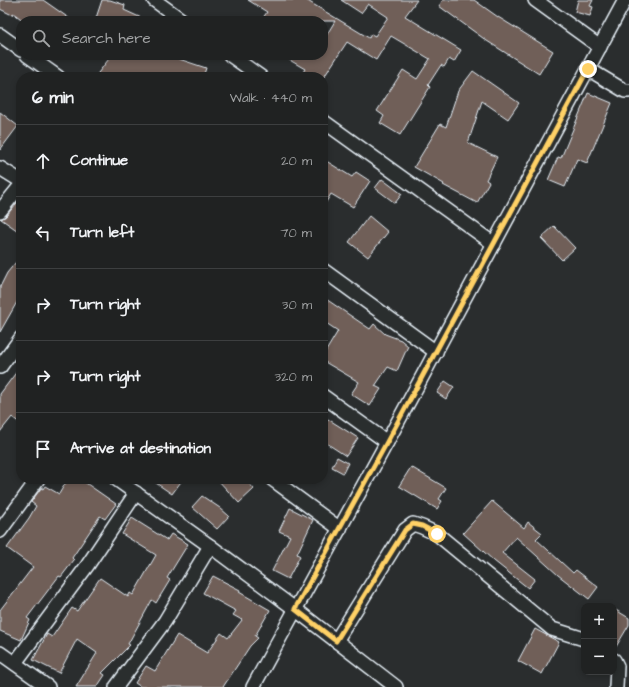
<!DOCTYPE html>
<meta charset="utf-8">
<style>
body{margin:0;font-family:"Architects Daughter",sans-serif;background:#282a2a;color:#f1f3f6}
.controls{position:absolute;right:12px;bottom:12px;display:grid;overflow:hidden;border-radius:8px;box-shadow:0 2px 6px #0003}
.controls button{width:36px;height:36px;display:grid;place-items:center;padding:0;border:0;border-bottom:1px solid #3d3f40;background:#202222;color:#f1f3f6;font:20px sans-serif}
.stop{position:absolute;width:12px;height:12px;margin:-9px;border:3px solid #ffd166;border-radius:50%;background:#fff}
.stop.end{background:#ffd166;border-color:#fff;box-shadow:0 1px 4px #0008}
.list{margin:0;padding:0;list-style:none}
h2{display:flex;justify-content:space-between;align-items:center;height:52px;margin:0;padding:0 16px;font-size:17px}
h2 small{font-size:13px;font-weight:400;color:#a2a4a5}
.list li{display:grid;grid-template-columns:26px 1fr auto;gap:12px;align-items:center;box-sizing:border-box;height:72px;padding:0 16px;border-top:1px solid #3d3f40}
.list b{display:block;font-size:15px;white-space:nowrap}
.list em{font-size:13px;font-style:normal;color:#a2a4a5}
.icon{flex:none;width:22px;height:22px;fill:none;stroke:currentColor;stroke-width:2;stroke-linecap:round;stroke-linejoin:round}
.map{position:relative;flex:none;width:629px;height:687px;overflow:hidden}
.search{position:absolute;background:#202222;box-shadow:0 2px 6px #0003;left:16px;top:16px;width:312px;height:44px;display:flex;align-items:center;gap:10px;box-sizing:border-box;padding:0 14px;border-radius:16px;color:#a2a4a5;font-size:15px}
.panel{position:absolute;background:#202222;box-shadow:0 2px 6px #0003;left:16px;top:72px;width:312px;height:412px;border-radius:16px}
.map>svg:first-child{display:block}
.building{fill:#705e58;stroke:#e8f1f8}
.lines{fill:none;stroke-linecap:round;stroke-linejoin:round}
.minor-casing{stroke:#e8f1f8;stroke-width:16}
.minor{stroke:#2a2d2e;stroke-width:13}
.route{stroke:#ffd166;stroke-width:5}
</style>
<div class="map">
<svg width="629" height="687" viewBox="0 0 629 687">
<rect width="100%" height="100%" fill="#2a2d2e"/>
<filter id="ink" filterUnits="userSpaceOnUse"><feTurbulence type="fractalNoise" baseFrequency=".025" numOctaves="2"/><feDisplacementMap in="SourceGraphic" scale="8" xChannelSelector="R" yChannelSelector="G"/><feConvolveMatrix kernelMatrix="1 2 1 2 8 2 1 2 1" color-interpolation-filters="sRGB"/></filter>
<g filter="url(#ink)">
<!-- building -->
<g class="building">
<path d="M0,0h43l30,21h-49l-11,-8 -1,2 -12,-6z"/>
<path d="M102,0h8l15,5 -1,5 24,11h-53z"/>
<path d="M248,0h58l63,38 2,-4 4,2 13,-19 -20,-13 -7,9 -20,-13h76l-12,16 56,34 -7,12 -5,-3 -5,8 -3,-2 -13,20 2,2 -30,48 -20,-12 4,-7 -7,-5 26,-41 14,9 13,-20 -39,-23 -15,24 -29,-18 -23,35h-24l5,-8 -24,-14h42v-14l12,-20h-74l6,-9z"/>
<path d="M443,0h31l24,17 55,34 -14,23 -52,-33 -48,-35z"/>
<path d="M578,0h15l-3,6 3,1 -3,9 -15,-4z"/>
<path d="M112,55h55l39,13 -3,9h-108z"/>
<path d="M473,71l46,32 -11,16 -26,-18 -14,42 29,14 -11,23 3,2 -12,21 -34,-18 1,-1 -30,-17 26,-43 6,3 12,-36z"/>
<path d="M588,93l24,10 -25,60 -10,-4 -12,28 -17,-7 10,-23 3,1z"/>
<path d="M0,112l18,14 -18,24z"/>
<path d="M323,159l29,18 4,-5 14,9 -17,26 -22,-13 -8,13z"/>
<path d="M382,179l20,15 -7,9 -20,-15z"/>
<path d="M21,198v35l-20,-14 5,-3z"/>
<path d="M369,216l19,16 -20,25 -19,-15z"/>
<path d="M554,226l21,22 -13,12 -21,-22z"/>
<path d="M21,256v39l-21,37v-45l7,-14z"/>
<path d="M323,297l47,32 4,-5 11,10 16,6 7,6 -11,25 -9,-4 -13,19 6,3 -11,17 -19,-12 8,-12 -36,-21v-5l15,-25 -15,-10z"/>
<path d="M21,366v58l-9,-7 -12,15v-38z"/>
<path d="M445,381l9,6 -8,12 -9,-6z"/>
<path d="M323,416l35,22 -12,18 -23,-15z"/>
<path d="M337,457l11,6 -5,10 -11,-6z"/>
<path d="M411,467l35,21 -7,11 3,2 -5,8 -38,-23z"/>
<path d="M68,479h12l36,25 -11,15 -5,-3 -28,42 2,2 -13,17 -2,-1 -32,42 3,2 -9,20 -21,-9v-21l33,-43 -26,-19 22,-30 7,-12 -5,-4 10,-14 2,1 2,-3 14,8z"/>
<path d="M150,479h33l-11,15z"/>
<path d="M217,479h28l9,10 -15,14z"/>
<path d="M202,496l18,12 9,8 -12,13 -25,-22z"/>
<path d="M492,501l32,27 4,-6 14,11 -6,6 37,34 3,-3 22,17 -9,12 -31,-24 -42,-38 -14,16 33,26 -7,9 -34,-27 -31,-28z"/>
<path d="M290,508l23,12 -16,34 3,2 -12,23 -16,-8 18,-35 -11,-5z"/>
<path d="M132,518l35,22 4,-6 17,10 -21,34 3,2 -14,23 -4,-3 -24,44 2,1 -28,28 3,2 -8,12h-21l21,-34 -20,-14 -18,34 -26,-13 14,-26 5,3 20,-29 5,3 23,-33 28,19 2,-4 3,2 23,-40 -34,-21z"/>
<path d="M213,576l27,14 -1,2 31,18 -15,26 3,2 -8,8 -27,41h-82l-6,-4 11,-17 9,5 22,-36 30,18 14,-20 7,5 14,-18 -9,-5 3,-4 -33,-18z"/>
<path d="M614,609l15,9v7l-15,25z"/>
<path d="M535,629l24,13 -17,32 -24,-13z"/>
</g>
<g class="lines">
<!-- minor casing -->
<g class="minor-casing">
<g id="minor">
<path d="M154,0l29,21"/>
<path d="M535,0l65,47"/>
<path d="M0,35l21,15"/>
<path d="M27,55l31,22"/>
<path d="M230,55l31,22"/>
<path d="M588,69l37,22h4"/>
<path d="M323,121l171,123"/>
<path d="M0,168l21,13"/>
<path d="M0,211l21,-26"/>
<path d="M323,270l113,82"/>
<path d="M0,367l21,-29"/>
<path d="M323,396l64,46"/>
<path d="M116,479l94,67 85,63 101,78"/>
<path d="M272,479l68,50"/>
<path d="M0,531l38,-52"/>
<path d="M336,641l69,-111 8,-6 9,3 15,7 115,95 32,10"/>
<path d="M0,653l48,34"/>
<path d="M614,660l3,6 -1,21"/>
<path d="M15,663l72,-97 49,-73"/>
<path d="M116,687l49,-66 45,-75"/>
<path d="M253,687l134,-245 238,-442"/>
</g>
</g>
<!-- minor -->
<use href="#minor" class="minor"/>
</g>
</g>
<g class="lines" filter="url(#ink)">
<!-- route -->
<path class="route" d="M437,534l-15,-8 -9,-2 -8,6 -69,111 -41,-32 92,-167 201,-373"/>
</g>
</svg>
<div class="controls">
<button>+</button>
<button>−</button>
</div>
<div class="stop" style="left:437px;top:534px"></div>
<div class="stop end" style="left:588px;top:69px"></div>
<div class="search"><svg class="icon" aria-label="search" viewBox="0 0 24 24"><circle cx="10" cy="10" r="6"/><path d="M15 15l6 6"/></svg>Search here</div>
<section class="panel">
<h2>6 min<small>Walk · 440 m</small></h2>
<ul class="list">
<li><svg class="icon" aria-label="ahead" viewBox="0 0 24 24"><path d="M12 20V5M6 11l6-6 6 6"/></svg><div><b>Continue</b></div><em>20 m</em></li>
<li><svg class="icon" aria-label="left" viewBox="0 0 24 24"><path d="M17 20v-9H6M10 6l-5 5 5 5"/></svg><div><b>Turn left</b></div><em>70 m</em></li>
<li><svg class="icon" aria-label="right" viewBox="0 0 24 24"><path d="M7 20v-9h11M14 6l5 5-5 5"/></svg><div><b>Turn right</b></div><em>30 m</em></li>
<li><svg class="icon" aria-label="right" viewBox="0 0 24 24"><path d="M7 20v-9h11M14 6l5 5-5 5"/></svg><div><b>Turn right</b></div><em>320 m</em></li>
<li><svg class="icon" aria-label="arrive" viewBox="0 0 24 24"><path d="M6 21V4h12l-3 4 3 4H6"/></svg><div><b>Arrive at destination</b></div></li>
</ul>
</section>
</div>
